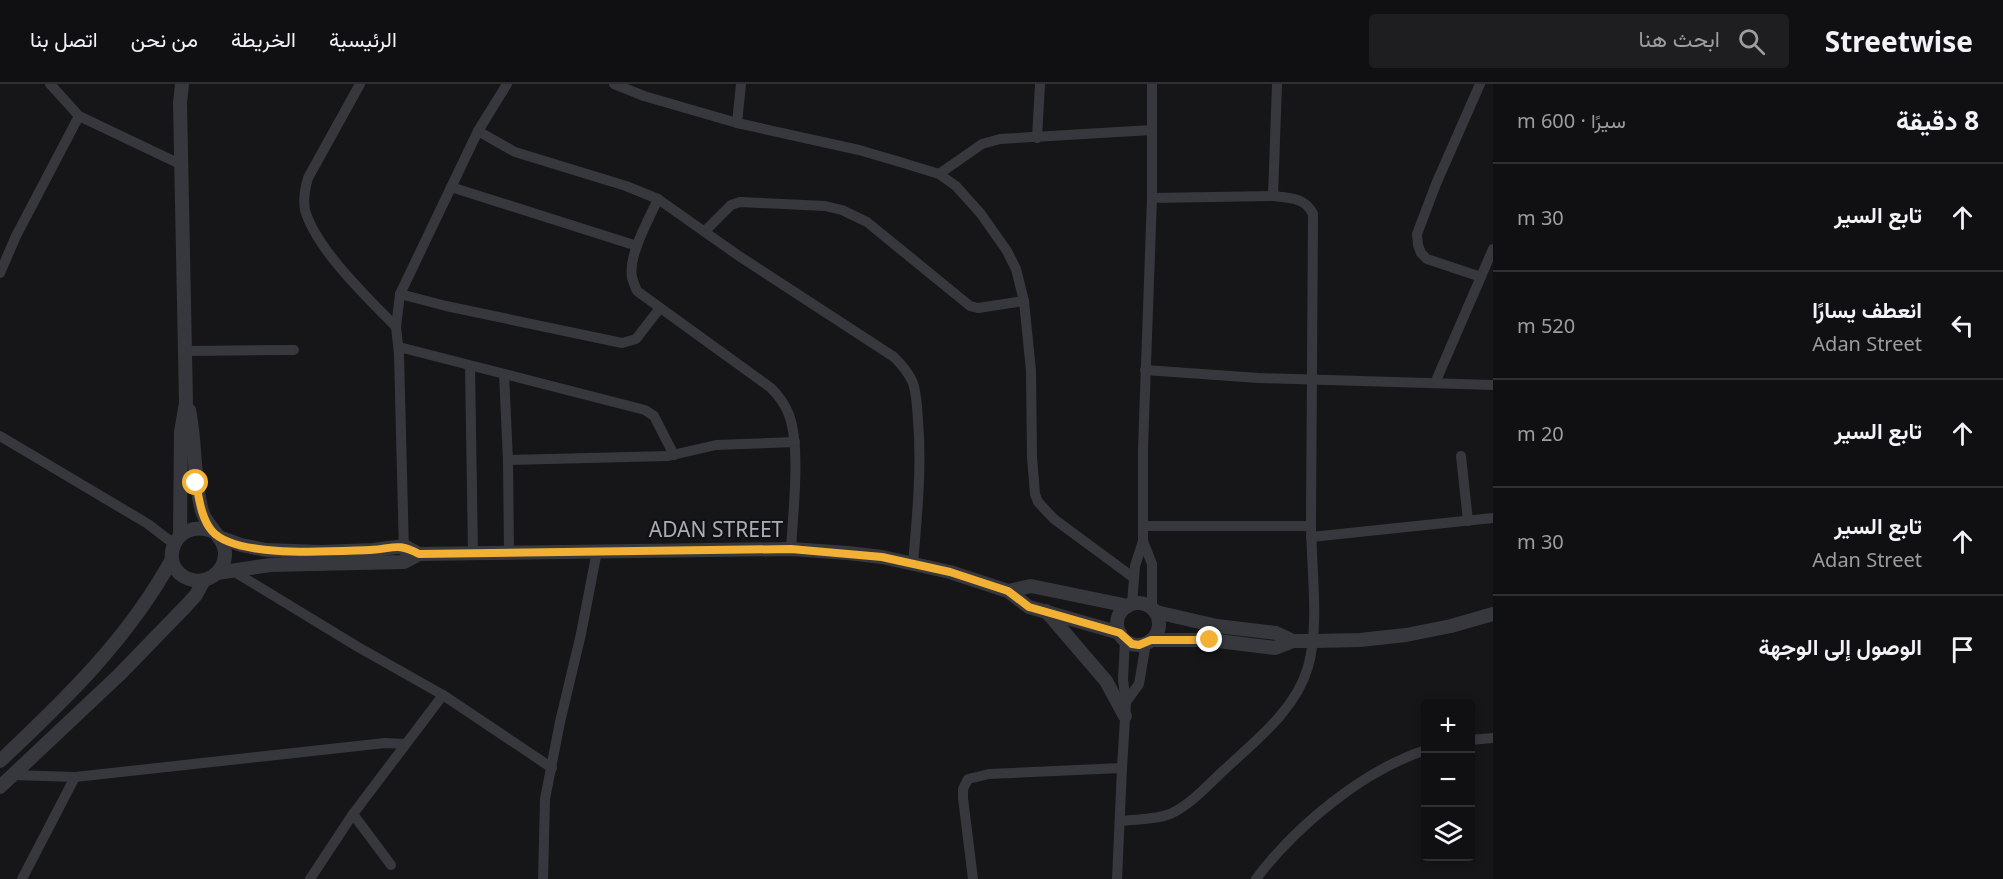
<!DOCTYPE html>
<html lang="ar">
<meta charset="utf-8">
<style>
body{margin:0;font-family:"Noto Sans",Vazirmatn,sans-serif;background:#1e1e20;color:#f1f3f6;direction:rtl}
.controls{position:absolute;right:18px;bottom:18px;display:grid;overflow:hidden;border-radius:6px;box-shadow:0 3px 9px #0003}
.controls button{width:54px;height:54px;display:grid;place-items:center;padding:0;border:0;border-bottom:2px solid #303032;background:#101012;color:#f1f3f6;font:30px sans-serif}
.stop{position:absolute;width:18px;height:18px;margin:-14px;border:4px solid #f2b134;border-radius:50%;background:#fff}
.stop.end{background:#f2b134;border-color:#fff;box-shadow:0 2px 6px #0008}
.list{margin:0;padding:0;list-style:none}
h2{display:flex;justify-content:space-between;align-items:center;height:78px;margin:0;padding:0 24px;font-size:26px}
h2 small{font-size:20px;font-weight:400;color:#9c9d9f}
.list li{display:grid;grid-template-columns:39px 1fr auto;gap:18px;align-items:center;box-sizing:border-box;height:108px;padding:0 24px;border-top:2px solid #303032}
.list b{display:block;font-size:22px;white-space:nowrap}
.list p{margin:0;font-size:20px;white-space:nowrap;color:#9c9d9f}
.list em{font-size:20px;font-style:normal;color:#9c9d9f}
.icon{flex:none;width:33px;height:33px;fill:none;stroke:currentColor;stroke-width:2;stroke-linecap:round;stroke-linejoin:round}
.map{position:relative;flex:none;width:1493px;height:795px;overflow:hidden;direction:ltr}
header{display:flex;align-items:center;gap:36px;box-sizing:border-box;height:84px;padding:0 30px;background:#101012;border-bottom:2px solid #303032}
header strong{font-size:28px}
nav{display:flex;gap:33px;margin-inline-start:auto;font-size:21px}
.search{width:420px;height:54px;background:#1e1e20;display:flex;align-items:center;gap:15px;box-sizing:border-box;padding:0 21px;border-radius:6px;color:#9c9d9f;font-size:22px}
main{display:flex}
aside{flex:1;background:#101012}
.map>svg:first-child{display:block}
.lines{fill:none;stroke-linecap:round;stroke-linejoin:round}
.minor{stroke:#37383d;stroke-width:10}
.tertiary{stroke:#37383d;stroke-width:14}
.route{stroke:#f2b134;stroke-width:8}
.labels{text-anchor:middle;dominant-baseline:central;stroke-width:4.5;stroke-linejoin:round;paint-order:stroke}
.street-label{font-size:21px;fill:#a8adb8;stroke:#111113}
</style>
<header>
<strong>Streetwise</strong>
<div class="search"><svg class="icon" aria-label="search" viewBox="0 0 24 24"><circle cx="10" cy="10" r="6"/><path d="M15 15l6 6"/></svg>ابحث هنا</div>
<nav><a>الرئيسية</a><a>الخريطة</a><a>من نحن</a><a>اتصل بنا</a></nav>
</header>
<main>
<aside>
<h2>8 دقيقة<small>سيرًا · 600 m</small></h2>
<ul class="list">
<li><svg class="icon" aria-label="ahead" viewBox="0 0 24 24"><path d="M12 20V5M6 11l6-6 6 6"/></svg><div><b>تابع السير</b></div><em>30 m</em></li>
<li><svg class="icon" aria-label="left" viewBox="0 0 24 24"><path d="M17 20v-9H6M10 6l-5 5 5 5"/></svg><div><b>انعطف يسارًا</b><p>Adan Street</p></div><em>520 m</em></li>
<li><svg class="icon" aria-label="ahead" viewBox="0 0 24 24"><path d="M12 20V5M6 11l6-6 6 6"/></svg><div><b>تابع السير</b></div><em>20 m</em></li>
<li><svg class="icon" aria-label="ahead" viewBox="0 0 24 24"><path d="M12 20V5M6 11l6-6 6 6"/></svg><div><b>تابع السير</b><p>Adan Street</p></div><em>30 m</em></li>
<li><svg class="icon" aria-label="arrive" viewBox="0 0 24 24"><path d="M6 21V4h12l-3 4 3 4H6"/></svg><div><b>الوصول إلى الوجهة</b></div></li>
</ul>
</aside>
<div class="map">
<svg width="1493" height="795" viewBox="0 0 1493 795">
<rect width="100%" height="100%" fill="#161618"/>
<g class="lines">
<!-- minor -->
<g class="minor">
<path d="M50,0l29,32 103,49"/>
<path d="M360,0l-52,94c-3,10 -5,21 -3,32 11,39 62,87 91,117"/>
<path d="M614,0l30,12 93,27 122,27 41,12 39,12 17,12 25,28 26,37 9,18 8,32 7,70 1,86 3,37 3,8 16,17 80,59"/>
<path d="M1480,0l-44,100 -19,50 1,11 3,8 6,6 54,18"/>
<path d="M737,39l4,-39"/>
<path d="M478,47l37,21 111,34 32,13 81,57 155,101c8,8 15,16 19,26 4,12 4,25 5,37 4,48 -1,96 -5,144"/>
<path d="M1037,54l3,-54"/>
<path d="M939,90l43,-30 18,-5 152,-9"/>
<path d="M451,103l186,59"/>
<path d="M1273,112l4,-112"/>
<path d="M658,115c-9,20 -30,56 -26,78 1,5 3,9 5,14l134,97c8,8 14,16 18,27 12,32 4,98 2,134"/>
<path d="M705,147l26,-26 9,-3 85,4 17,4 25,12 103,84 8,2 46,-7"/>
<path d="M0,189l16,-37 63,-120"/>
<path d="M400,210l46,12 176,37 14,-4 24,-31"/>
<path d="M399,263l246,63 9,6 20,39"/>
<path d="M186,267l108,-1"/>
<path d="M470,282l3,188"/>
<path d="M1145,286l114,8 234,7"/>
<path d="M504,290l4,86 1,93"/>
<path d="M1435,299l58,-134"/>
<path d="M0,352l148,88 26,20"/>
<path d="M1461,372l7,65"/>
<path d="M508,376l160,-4 48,-11 79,-3"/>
<path d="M1143,442h168"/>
<path d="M1311,453l182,-19"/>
<path d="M1143,457l9,23v44"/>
<path d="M404,468l-5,-198 -3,-27 4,-33 78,-163 29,-47"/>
<path d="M233,487l125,76 85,48 109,73"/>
<path d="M1132,520l3,-38 8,-25v-93l9,-250v-114"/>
<path d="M1126,618l13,-18 7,-41"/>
<path d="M1470,656l23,-2"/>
<path d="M13,691l62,2 310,-34 20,1"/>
<path d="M353,730l38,51"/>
<path d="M1121,737c16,-2 34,-1 49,-7 20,-9 37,-28 53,-43 31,-29 73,-61 85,-104 12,-42 3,-100 3,-145 0,-102 1,-205 2,-308 -8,-17 -24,-16 -40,-18l-121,2"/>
<path d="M22,795l53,-102"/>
<path d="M310,795l43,-65 90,-119"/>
<path d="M543,795l2,-80 15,-77 21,-88 16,-83"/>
<path d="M973,795l-10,-81v-9l5,-10 21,-5 133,-6"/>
<path d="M1117,795l5,-111 4,-66 -3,-22 2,-40"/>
<path d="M1256,795c39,-52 107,-109 170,-129"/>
</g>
<!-- tertiary -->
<g class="tertiary">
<path d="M189,326c7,33 4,68 13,101 5,17 24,27 23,44 -1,18 -19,30 -36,24 -33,-12 -15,-62 23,-48"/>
<path d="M180,451l1,-103 5,-29 -6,-300 2,-19"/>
<path d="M219,453l22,8 25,5 55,2 52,-2 31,-4 15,8"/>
<path d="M217,489l53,-8 134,-3 15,-8 372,-5 57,4 34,4 68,15 58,19 21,16 91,26"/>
<path d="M1008,507l23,-5 97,20"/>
<circle cx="1138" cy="540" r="21"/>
<path d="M1046,527l60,70 19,35"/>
<path d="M1156,528l61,14 59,7 17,8h21l46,-1 46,-5 45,-9 42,-12"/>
<path d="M1151,556h59l65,8 18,-7"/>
<path d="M0,677c65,-61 129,-123 172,-202"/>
<path d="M0,703l119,-112 67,-69 10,-11 8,-15"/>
</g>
</g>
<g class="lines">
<!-- route -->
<path class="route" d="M196,399c3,15 5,35 16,48 24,28 123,20 158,19 24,-1 26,-8 49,4l372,-5 91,8 68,15 58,19 21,16 91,26 12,11 7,1 12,-5h59"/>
</g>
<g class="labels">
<!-- street labels -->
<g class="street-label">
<text x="716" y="445">ADAN STREET</text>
</g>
</g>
</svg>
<div class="controls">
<button>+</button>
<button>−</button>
<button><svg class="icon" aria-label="layers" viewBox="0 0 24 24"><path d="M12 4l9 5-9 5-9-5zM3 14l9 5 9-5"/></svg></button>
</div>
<div class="stop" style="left:196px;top:399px"></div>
<div class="stop end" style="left:1210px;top:556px"></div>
</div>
</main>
